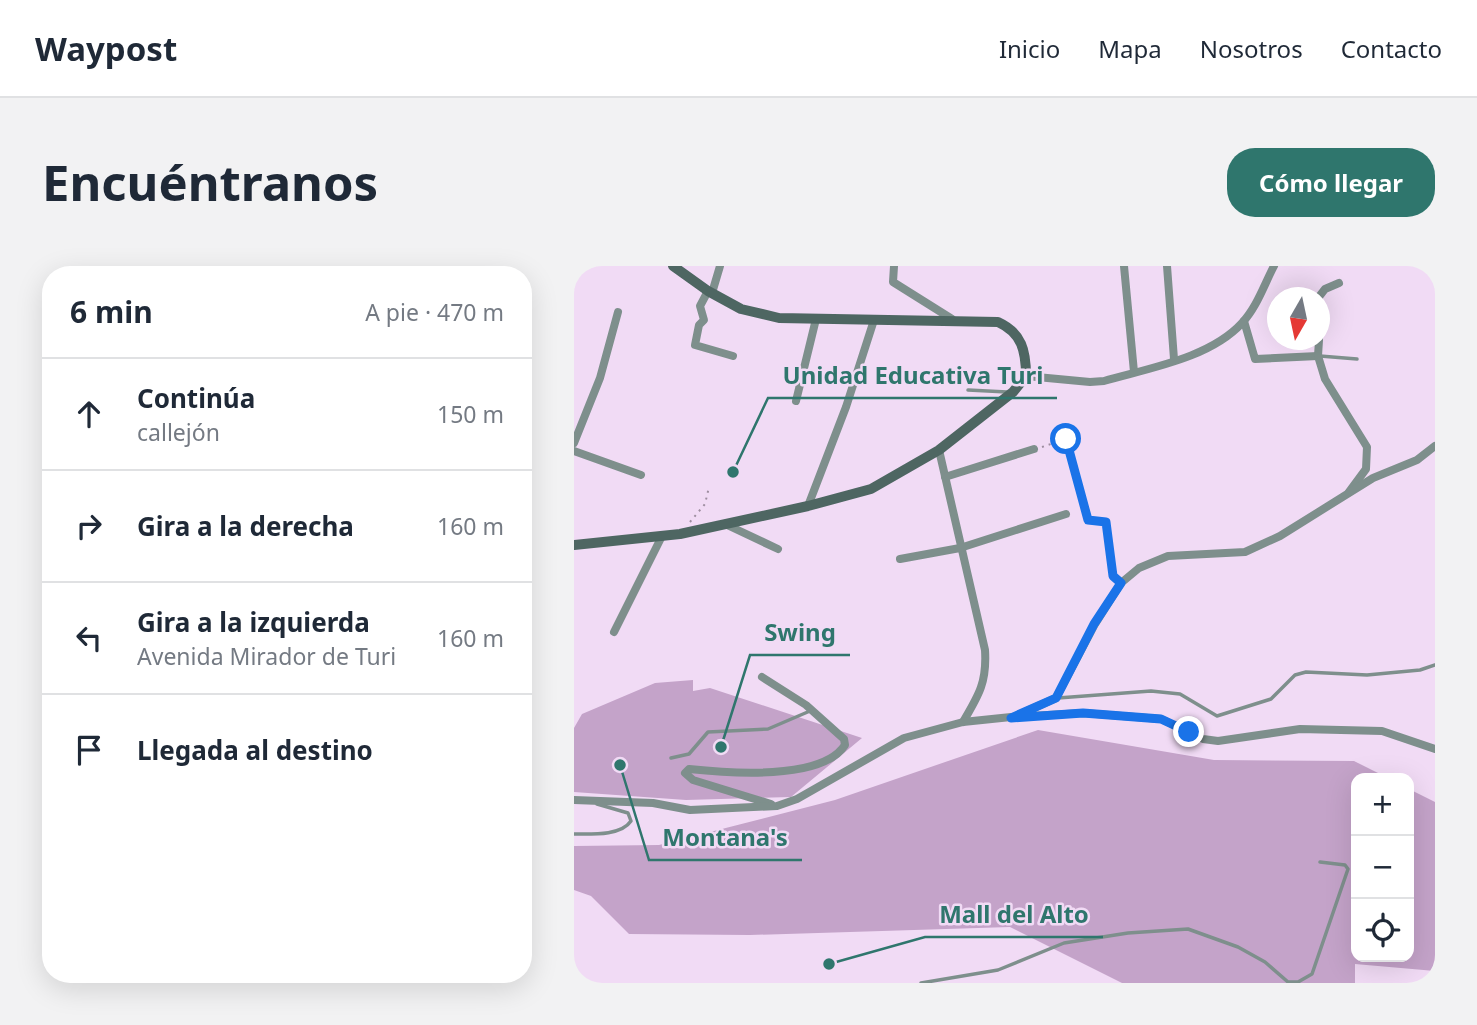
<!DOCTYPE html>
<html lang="es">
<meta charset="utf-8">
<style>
body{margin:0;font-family:"Noto Sans",sans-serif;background:#f2f2f3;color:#1f2937}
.controls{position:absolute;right:21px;bottom:21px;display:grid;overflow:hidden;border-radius:14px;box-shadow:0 7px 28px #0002}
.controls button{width:63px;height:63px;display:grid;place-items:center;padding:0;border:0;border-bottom:2px solid #e0e1e3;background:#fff;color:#1f2937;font:35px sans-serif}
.compass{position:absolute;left:693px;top:21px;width:63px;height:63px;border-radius:50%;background:#fff;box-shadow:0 7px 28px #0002;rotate:189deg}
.stop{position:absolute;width:21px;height:21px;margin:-16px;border:5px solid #1a73e8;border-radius:50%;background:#fff}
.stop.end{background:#1a73e8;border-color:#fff;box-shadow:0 2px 7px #0008}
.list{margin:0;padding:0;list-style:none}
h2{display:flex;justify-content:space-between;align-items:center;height:91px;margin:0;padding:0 28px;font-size:30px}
h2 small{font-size:23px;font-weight:400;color:#747a83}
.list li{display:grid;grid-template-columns:46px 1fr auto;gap:21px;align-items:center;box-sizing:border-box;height:112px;padding:0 28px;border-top:2px solid #e0e1e3}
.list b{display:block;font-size:26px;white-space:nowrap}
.list p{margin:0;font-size:23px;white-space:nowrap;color:#747a83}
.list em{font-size:23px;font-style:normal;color:#747a83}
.icon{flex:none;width:38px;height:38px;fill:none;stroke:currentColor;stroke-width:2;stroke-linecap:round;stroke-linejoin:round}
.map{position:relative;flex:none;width:861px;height:717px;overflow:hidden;border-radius:28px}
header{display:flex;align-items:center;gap:42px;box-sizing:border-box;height:98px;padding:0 35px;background:#fff;border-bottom:2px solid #e0e1e3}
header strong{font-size:33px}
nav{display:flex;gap:38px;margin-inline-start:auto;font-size:24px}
.intro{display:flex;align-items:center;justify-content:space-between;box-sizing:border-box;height:168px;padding:0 42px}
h1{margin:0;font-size:49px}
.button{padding:18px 32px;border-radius:28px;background:#2f766d;color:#fff;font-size:24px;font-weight:700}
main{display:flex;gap:42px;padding:0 42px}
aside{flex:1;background:#fff;border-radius:28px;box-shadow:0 7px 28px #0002}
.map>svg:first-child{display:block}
.green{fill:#c4a3c9}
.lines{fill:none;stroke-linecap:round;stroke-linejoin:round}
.path{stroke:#9d8d9f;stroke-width:2;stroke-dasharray:2 5;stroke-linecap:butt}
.service{stroke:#7e8f8c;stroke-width:3.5}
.minor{stroke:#7e8f8c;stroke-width:8}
.secondary{stroke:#4e6662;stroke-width:10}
.route{stroke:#1a73e8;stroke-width:9}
.leader{fill:none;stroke:#2f766d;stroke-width:2.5}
.callout-dot{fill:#2f766d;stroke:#f1dbf5;stroke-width:2.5}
.callout-label{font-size:24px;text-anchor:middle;font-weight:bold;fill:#2f766d;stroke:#f1dbf5;stroke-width:5;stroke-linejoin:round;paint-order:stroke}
</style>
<header>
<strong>Waypost</strong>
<nav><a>Inicio</a><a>Mapa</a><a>Nosotros</a><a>Contacto</a></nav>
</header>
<div class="intro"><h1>Encuéntranos</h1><a class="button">Cómo llegar</a></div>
<main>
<aside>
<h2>6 min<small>A pie · 470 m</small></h2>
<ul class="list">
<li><svg class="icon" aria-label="ahead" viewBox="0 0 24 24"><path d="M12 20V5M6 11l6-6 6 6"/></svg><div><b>Continúa</b><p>callejón</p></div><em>150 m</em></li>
<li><svg class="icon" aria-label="right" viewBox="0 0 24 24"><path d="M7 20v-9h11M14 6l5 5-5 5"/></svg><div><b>Gira a la derecha</b></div><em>160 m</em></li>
<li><svg class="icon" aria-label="left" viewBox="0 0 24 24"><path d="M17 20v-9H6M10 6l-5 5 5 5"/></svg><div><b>Gira a la izquierda</b><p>Avenida Mirador de Turi</p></div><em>160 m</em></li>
<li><svg class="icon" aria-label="arrive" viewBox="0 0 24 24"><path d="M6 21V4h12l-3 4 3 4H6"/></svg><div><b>Llegada al destino</b></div></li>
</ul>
</aside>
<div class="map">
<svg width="861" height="717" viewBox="0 0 861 717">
<rect width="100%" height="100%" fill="#f1dbf5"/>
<!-- green -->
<g class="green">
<path d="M119,414v11l17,-3 152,50 -71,59 -105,3 -112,-8v-64l8,-14 73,-31z"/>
<path d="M464,464l176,30 140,1 34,17h-32v179h53v-168l26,13v169l-80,-7v19h-233l-112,-56 -260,8 -121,-1 -38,-38 -17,-6v-44l85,-1 176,-45z"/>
</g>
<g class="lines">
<!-- path -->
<g class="path">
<path d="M468,181l24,-8 22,81 18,2 7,54 3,3"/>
<path d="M116,256l15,-18 4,-17"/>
</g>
<!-- service -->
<g class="service">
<path d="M746,90l37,3"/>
<path d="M394,124l39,2"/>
<path d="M484,432l93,-7 29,3 37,22 54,-17 24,-24 11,-3 61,3 53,-5 15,-5"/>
<path d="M97,492l18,-4 19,-22 60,-3 42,-18"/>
<path d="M0,568c17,0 47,2 57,-13l-3,-8 -31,-9"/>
<path d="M347,717l77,-13 66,-27 64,-10 60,-4 50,18 27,15 23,20h10l14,-8 36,-105 -3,-4 -25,-3"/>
</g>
<!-- minor -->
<g class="minor">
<path d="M320,0l-1,16 59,37"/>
<path d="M550,0l10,106"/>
<path d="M593,0l7,93"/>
<path d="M134,25l-8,15 4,14 -5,5 -4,20 38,11"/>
<path d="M138,27l8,-27"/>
<path d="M744,32l7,-9 14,-6"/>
<path d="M670,55l11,38 63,-3"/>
<path d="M745,74l-1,16 7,23 42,68 -1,22 -17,23"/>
<path d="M452,110l64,6 14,-1c45,-13 106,-23 138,-58 15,-16 22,-38 32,-57"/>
<path d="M222,135l20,-82"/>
<path d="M0,177l26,-65 18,-66"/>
<path d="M365,184l46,200c2,32 -6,45 -22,72"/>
<path d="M0,185l67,24"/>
<path d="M371,211l89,-28"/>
<path d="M234,240l38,-99 28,-87"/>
<path d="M151,258l53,25"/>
<path d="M326,293l60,-11 106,-34"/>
<path d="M40,366l48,-96"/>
<path d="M188,411l44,28 38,34 1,6c-23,36 -118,28 -156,24l-4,4 8,7 78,24"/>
<path d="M444,449l38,-17 39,-74 26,-41 18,-15 29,-12 77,-4 35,-16 93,-58 44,-18 18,-14"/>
<path d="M0,534l79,3 37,7 87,-4 20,-7 107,-61 59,-16 48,-5 72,-4 78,6 42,20 15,2 82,-12 82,2 53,18"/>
</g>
<!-- secondary -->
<path class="secondary" d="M0,279l106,-11 128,-28 63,-17 68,-39 74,-58 13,-16c0,-25 -4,-43 -28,-54l-219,-4 -38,-9 -33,-18 -35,-25"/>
</g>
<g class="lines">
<!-- route -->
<path class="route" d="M492,173l22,81 18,2 7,54 8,7 -27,41 -38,74 -45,20 72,-5 78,6 28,13"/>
</g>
<!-- callouts -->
<path class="leader" d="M159 206L194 132H483M147 481L176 389H276M46 499L75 594H228M255 698L351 671H529"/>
<g class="callout-dot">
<circle cx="159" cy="206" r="7"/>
<circle cx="147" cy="481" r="7"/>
<circle cx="46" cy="499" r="7"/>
<circle cx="255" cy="698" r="7"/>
</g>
<g class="callout-label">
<text x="339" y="118">Unidad Educativa Turi</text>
<text x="226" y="375">Swing</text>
<text x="151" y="580">Montana's</text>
<text x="440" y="657">Mall del Alto</text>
</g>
</svg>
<div class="controls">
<button>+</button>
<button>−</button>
<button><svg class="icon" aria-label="locate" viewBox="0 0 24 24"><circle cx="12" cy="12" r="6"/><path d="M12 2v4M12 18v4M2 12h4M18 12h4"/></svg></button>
</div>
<svg class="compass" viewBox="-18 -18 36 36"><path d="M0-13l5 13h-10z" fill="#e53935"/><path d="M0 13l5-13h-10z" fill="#747a83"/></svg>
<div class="stop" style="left:492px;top:173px"></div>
<div class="stop end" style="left:615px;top:466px"></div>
</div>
</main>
